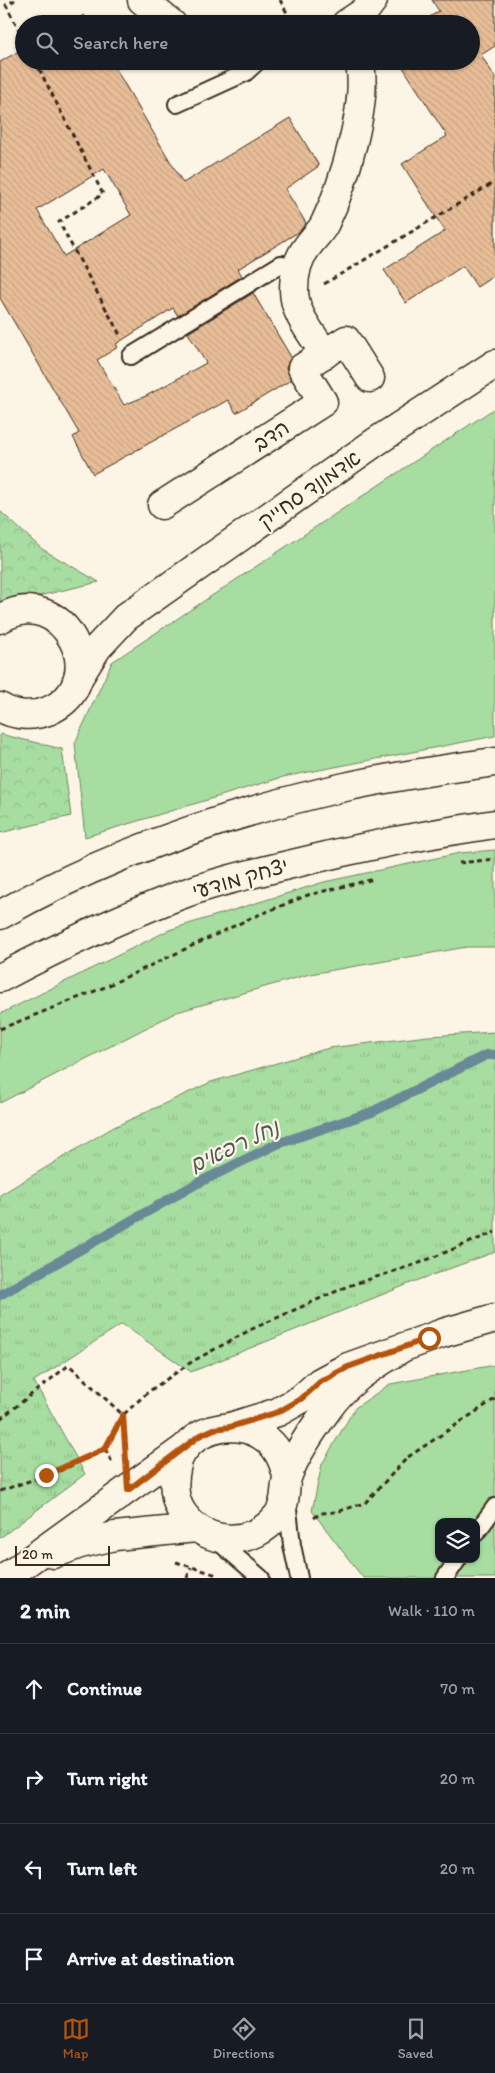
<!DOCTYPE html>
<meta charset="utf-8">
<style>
body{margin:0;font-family:Itim,"Playpen Sans Hebrew",sans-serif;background:#242831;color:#f1f3f6}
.controls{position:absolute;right:15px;bottom:15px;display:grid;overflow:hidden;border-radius:10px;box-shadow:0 1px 4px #0004}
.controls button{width:45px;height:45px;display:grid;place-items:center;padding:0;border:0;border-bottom:1px solid #363941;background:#171b24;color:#f1f3f6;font:25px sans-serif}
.scale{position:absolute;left:15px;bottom:12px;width:95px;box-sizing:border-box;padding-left:5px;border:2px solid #3b2a1e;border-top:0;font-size:14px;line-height:18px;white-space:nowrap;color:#3b2a1e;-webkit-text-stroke:4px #fcf5e5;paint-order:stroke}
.stop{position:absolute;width:15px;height:15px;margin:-11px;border:4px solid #b45309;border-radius:50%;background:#fff}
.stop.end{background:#b45309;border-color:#fff;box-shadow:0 1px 5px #0008}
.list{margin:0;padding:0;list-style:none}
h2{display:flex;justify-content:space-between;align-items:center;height:65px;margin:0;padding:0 20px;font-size:21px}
h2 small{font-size:16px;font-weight:400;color:#9ea1a6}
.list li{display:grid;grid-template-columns:32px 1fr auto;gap:15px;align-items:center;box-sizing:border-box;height:90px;padding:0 20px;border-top:1px solid #363941}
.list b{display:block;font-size:19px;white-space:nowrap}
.list em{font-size:16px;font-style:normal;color:#9ea1a6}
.icon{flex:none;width:28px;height:28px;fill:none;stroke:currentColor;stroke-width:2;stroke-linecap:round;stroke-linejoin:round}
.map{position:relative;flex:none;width:495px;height:1578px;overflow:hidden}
.search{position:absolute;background:#171b24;box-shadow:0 1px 4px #0004;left:15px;right:15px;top:15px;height:55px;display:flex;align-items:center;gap:12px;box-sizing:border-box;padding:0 18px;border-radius:28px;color:#9ea1a6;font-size:19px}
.sheet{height:425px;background:#171b24}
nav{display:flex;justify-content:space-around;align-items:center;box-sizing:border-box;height:70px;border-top:1px solid #363941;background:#171b24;font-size:14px;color:#9ea1a6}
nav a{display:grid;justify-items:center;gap:2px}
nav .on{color:#b45309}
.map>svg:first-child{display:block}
.green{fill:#a7dda1;stroke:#718460;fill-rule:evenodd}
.forest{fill:url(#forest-crowns);stroke:#718460}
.park{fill:url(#park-tufts);stroke:#718460}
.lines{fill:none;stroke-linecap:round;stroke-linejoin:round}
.stream{stroke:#698997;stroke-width:10}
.building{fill:url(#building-back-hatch);stroke:#3b2a1e;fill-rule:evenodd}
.lane-casing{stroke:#3b2a1e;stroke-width:20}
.street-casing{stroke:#3b2a1e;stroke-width:31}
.secondary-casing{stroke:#3b2a1e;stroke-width:31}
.primary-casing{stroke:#3b2a1e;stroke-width:31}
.path{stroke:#3b2a1e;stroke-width:3;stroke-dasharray:5 4;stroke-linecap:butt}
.lane{stroke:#fcf5e5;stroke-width:16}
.street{stroke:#fcf5e5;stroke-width:28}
.secondary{stroke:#fcf5e5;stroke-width:28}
.primary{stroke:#fcf5e5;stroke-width:28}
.route{stroke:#b45309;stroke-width:6}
.labels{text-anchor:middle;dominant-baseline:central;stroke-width:4.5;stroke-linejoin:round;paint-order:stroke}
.street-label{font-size:21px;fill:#3b2a1e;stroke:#fcf5e5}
.water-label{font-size:22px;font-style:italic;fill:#52595b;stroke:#fcf5e5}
</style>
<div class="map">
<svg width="495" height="1578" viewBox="0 0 495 1578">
<defs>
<pattern id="forest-crowns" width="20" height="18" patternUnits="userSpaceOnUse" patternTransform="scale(1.25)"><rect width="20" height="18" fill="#a7dda1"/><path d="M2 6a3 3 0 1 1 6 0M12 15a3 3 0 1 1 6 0" fill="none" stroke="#91be8a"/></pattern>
<pattern id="park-tufts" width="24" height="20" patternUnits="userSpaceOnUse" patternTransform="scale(1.25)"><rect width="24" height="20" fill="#a7dda1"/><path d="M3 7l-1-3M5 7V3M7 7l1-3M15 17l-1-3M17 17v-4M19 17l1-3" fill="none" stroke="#91be8a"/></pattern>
<pattern id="building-back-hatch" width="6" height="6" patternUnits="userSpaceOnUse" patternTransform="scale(1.25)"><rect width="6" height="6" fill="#e8be98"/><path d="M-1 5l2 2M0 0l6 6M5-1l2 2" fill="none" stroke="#c8a383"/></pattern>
</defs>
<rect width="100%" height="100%" fill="#fcf5e5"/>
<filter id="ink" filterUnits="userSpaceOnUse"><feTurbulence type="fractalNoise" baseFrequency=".02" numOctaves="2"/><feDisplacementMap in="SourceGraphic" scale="10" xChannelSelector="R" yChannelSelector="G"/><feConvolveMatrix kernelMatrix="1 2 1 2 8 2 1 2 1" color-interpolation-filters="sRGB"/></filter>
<g filter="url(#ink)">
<!-- green -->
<g class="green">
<path d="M495,408v328l-212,41 -198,60 -10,-94 37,-81z"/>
<path d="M495,850v97h-28l-157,27 -133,38 -177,91v-89l169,-84 155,-48 136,-29z"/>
<path d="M495,1365v213h-132l-51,-67 10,-47 33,-56 35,-24zM439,1522h37v37h-37z"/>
</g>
<!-- forest -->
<g class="forest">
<path d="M0,511l42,38 57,33 -99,23z"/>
<path d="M0,734l62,15 9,67 -71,17z"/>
</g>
<!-- park -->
<path class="park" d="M495,1032v220l-79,29 -225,91 -69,-48 -88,57 51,93 -85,64v-343l112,-67 99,-46 118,-34 99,-12z"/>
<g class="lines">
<!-- stream -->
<path class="stream" d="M0,1295l196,-111 81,-40 95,-32 114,-57h9"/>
</g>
<!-- building -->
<g class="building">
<path d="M432,0h63v46l-14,9 14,22v198l-18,12 -14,-21 -57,37 -22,-33 61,-39 -43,-67 45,-28 -48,-75h72v-37h-52l20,-13z"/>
<path d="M84,15l5,9h-21z"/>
<path d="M24,48v13h87l72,122 107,-65 29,48 -34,23 21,34 -6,8 -62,38 4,7 -64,40 -5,-8 -57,36 2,3 -21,13 27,45 22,-9 60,-33 -18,-30 65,-40 38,64 -5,11 5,12 -55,33 -8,-13 -135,74 -20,-37 6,-4 -79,-135v-236zM104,169l27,46 -67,41 -27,-46z"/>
</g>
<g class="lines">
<!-- lane casing -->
<g class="lane-casing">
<g id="lane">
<path d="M177,104l68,-31 13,-12"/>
<path d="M131,356l150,-92 16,2"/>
<path d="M287,1501l5,44 7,33"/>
<path d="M476,1533l19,-26"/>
<path d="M214,1538l47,40"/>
<path d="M445,1578l13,-19"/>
</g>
</g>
<!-- street casing -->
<g class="street-casing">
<g id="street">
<path d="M142,0l30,24"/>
<path d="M346,24l18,-12 9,-12"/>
<path d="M325,354c-13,-20 -31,-40 -31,-64 0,-15 4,-32 13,-43 6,-9 14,-15 18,-24 18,-37 45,-123 34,-162"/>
<path d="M162,505l161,-103 -21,-34 44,-28 24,38"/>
<path d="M0,619c62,-39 116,63 48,92 -16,6 -34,5 -48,-4"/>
<path d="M77,680l20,-32 29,-31 251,-176 118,-77"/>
</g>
</g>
<!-- secondary casing -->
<g class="secondary-casing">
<g id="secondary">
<path d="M0,915c108,-61 225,-101 345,-128 49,-11 100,-18 150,-25"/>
<path d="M0,978c57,-30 115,-58 175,-81 36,-14 75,-23 113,-32 68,-17 137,-31 207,-41"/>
</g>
</g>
<!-- primary casing -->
<g class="primary-casing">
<g id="primary">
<path d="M230,1427l48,-15 23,-13 19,-17 28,-15 95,-34 52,-15"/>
<path d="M287,1476c-4,-16 -10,-31 -25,-40 -28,-19 -76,-6 -85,28 -4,17 -4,37 7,51 24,32 70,31 94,0 10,-14 5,-27 10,-40 8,-22 25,-46 39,-65 19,-28 45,-43 72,-60"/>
<path d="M53,1554l27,-10 35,-8 81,-8"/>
<path d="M5,1578l181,-131"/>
</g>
</g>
<!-- path -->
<g class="path">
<path d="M15,0l-9,5 18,35"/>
<path d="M280,0l13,24"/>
<path d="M35,61l68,133 -44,28 61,113"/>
<path d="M324,284l171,-102"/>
<path d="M459,863l36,-4"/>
<path d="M0,1029l105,-42 146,-69 57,-23 66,-16"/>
<path d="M0,1419l69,-54 54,50 3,38"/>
<path d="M105,1449l8,15"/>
<path d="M0,1491l61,-21 44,-21 18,-34 25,-23 45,-31 59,-32 96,-43 69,-22 78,-32"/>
<path d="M314,1518l7,-5 15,-1 29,-9 43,-46 87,-58"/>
<path d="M176,1562l41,13"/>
<path d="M187,1578l4,-11"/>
</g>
<!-- lane -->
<use href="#lane" class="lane"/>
<!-- street -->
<use href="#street" class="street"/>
<!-- secondary -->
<use href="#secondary" class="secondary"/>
<!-- primary -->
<use href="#primary" class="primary"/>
</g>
</g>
<g class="lines" filter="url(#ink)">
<!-- route -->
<path class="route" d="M46,1475l59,-26 18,-34 5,75 71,-54 15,-7 16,-2 48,-15 23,-13 19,-17 28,-15 81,-29"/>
</g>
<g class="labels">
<!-- street labels -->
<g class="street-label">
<text transform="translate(271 435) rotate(-33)">הדב</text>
<text transform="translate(309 489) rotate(-35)">אדמונד סחייק</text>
<text transform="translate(240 878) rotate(-16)">יצחק מודעי</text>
</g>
<!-- water labels -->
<g class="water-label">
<text transform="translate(234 1146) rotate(-25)">נחל רפאים</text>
</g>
</g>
</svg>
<div class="controls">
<button><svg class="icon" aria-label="layers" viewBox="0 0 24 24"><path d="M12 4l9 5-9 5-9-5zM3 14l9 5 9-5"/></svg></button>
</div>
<div class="scale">20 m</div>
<div class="stop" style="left:429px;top:1338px"></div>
<div class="stop end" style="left:46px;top:1475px"></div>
<div class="search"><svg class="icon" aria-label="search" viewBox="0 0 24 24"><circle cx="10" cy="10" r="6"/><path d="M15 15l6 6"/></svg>Search here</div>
</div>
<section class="sheet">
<h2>2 min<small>Walk · 110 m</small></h2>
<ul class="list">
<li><svg class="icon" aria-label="ahead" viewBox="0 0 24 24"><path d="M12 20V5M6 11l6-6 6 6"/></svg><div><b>Continue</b></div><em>70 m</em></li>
<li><svg class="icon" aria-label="right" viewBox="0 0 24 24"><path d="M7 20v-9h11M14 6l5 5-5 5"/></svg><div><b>Turn right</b></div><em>20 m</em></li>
<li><svg class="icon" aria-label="left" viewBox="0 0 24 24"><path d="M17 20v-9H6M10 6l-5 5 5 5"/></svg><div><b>Turn left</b></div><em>20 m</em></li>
<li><svg class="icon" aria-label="arrive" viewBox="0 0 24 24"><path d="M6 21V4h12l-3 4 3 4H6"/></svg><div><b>Arrive at destination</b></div></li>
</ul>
</section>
<nav>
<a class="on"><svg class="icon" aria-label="map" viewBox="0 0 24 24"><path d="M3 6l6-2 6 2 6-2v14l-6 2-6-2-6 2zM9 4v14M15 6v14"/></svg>Map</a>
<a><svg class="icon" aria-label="directions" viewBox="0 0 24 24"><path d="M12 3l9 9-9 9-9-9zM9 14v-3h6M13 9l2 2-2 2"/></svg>Directions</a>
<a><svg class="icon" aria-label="saved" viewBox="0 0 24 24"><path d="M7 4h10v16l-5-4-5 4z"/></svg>Saved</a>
</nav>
